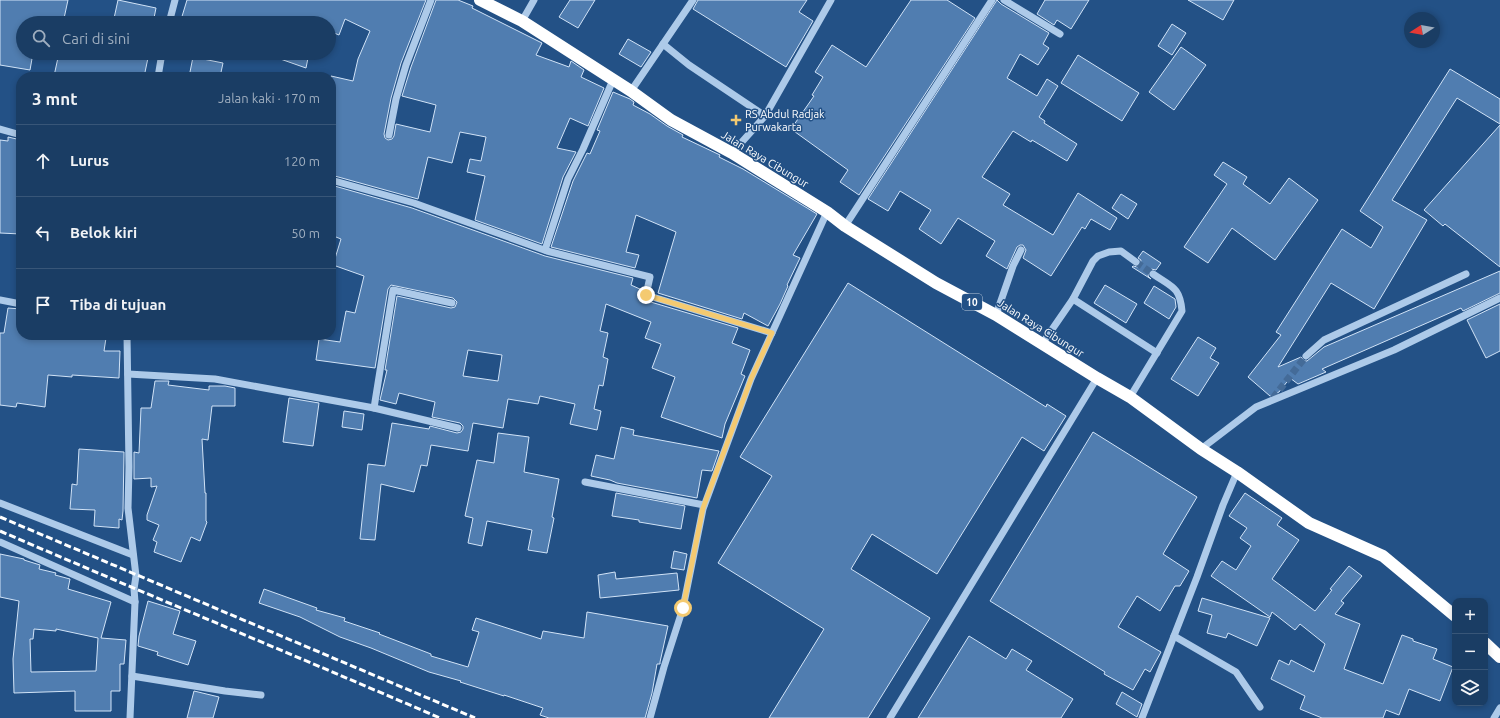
<!DOCTYPE html>
<html lang="id">
<meta charset="utf-8">
<style>
body{margin:0;font-family:Ubuntu,sans-serif;background:#27486d;color:#f1f3f6}
.controls{position:absolute;right:12px;bottom:12px;display:grid;overflow:hidden;border-radius:8px;box-shadow:0 2px 6px #0003}
.controls button{width:36px;height:36px;display:grid;place-items:center;padding:0;border:0;border-bottom:1px solid #385678;background:#1a3d64;color:#f1f3f6;font:20px sans-serif}
.compass{position:absolute;left:1404px;top:12px;width:36px;height:36px;border-radius:50%;background:#1a3d64;box-shadow:0 2px 6px #0003;rotate:259deg}
.stop{position:absolute;width:12px;height:12px;margin:-9px;border:3px solid #f4ca71;border-radius:50%;background:#fff}
.stop.end{background:#f4ca71;border-color:#fff;box-shadow:0 1px 4px #0008}
.list{margin:0;padding:0;list-style:none}
h2{display:flex;justify-content:space-between;align-items:center;height:52px;margin:0;padding:0 16px;font-size:17px}
h2 small{font-size:13px;font-weight:400;color:#9faebf}
.list li{display:grid;grid-template-columns:26px 1fr auto;gap:12px;align-items:center;box-sizing:border-box;height:72px;padding:0 16px;border-top:1px solid #385678}
.list b{display:block;font-size:15px;white-space:nowrap}
.list em{font-size:13px;font-style:normal;color:#9faebf}
.icon{flex:none;width:22px;height:22px;fill:none;stroke:currentColor;stroke-width:2;stroke-linecap:round;stroke-linejoin:round}
.map{position:relative;flex:none;width:1500px;height:718px;overflow:hidden}
.search{position:absolute;background:#1a3d64;box-shadow:0 2px 6px #0003;left:16px;top:16px;width:320px;height:44px;display:flex;align-items:center;gap:10px;box-sizing:border-box;padding:0 14px;border-radius:22px;color:#9faebf;font-size:15px}
.panel{position:absolute;background:#1a3d64;box-shadow:0 2px 6px #0003;left:16px;top:72px;width:320px;height:268px;border-radius:16px}
.map>svg:first-child{display:block}
.building{fill:#507db0;stroke:#d1e3f7;fill-rule:evenodd}
.lines{fill:none;stroke-linecap:round;stroke-linejoin:round}
.minor-tunnel{stroke:#446b98;stroke-width:7;stroke-dasharray:7 3.5;stroke-linecap:butt}
.minor{stroke:#adcae9;stroke-width:7}
.highway{stroke:#fff;stroke-width:12}
.rail{stroke:#fff;stroke-width:3;stroke-dasharray:7 3;stroke-linecap:butt}
.route{stroke:#f4ca71;stroke-width:5}
.poi-dot{fill:#f4ca71;stroke:#235186;stroke-width:1.5}
.labels{text-anchor:middle;dominant-baseline:central;stroke-width:3;stroke-linejoin:round;paint-order:stroke}
.shield{fill:#235186;stroke:#bdcbdb;stroke-width:1}
.shield-label{font-size:10px;font-weight:bold;fill:#fff}
.poi-label{font-size:11px;fill:#fff;stroke:#235186;text-anchor:start}
.street-label{font-size:11px;fill:#fff;stroke:#235186}
</style>
<div class="map">
<svg width="1500" height="718" viewBox="0 0 1500 718">
<rect width="100%" height="100%" fill="#235186"/>
<!-- building -->
<g class="building">
<path d="M0,0h68l-5,23h-40v30h10l-3,17 -30,-5z"/>
<path d="M118,0l38,8 -3,15h-40z"/>
<path d="M187,0h239l-25,63 -10,35 -7,36 1,4 3,2 4,-1 2,-3 2,-12 34,8 6,-27 -34,-9 9,-29 25,-67h22l15,6 -1,2 70,35 -6,12 33,12 2,-6 13,9 -3,7 23,11 -16,38 -18,-8 -13,30 19,4 -13,25 -21,67 -67,-24 10,-44 -18,-4 3,-13 11,2 5,-24 -26,-5 -8,31 -24,-6 -10,42 -87,-24v-99l22,5 5,-22 12,-28 -25,-12 -6,16 -10,-4v-8h-149z"/>
<path d="M570,0h25l-17,28 -19,-11z"/>
<path d="M698,0h109l-8,12 14,9 -27,46 -93,-58z"/>
<path d="M911,0h36l28,18 -116,177 -19,-13 8,-12 -57,-41 23,-33 -2,-1 11,-18 -8,-5 17,-27 34,22z"/>
<path d="M997,0l4,4 48,29 -6,11 6,4 -11,17 -18,-11 -13,24 30,18 10,-17 11,7 -19,31 6,4 -1,2 33,21 -10,17 -35,-21 -1,2 -18,-11 -31,46 28,17 -7,11 50,30 25,-42 39,25 -7,12 -19,-11 -6,10 -3,-2 -31,49 -28,-18 3,-8 -3,-5h-3l-3,2 -10,22 -21,-13 9,-15 -37,-23 -17,26 -22,-15 12,-19 -31,-19 -12,20 -20,-12z"/>
<path d="M1045,0h44l-18,29 -14,-9 -3,5 -17,-11z"/>
<path d="M1188,0h46l-11,20z"/>
<path d="M1172,24l14,9 -14,22 -14,-9z"/>
<path d="M628,39l23,13 -10,15 -22,-13z"/>
<path d="M1181,47l25,18 -32,45 -25,-18z"/>
<path d="M59,53h90l-5,24h-83l-7,-1z"/>
<path d="M269,53h40l-3,15 -37,-13z"/>
<path d="M1078,55l61,38 -17,28 -61,-38z"/>
<path d="M193,57l30,6 -3,14h-31z"/>
<path d="M1450,69l50,30v25l-43,-26 -65,102 35,20 -53,89 -43,-26 -53,84 23,-10 3,4h3l17,-14 176,-76v22l-37,18 -2,-3 -139,61 4,3 -28,12 -8,-6 -11,14 -9,4 -22,-19 33,-42 -5,-3 66,-103 29,19 12,-21 -23,-16z"/>
<path d="M613,92l17,7 4,3 -1,3 17,9 17,12 16,9 -1,2 38,18 -1,2 24,12 74,45 -24,41 7,3 -13,27 1,1 -8,18 -12,22 -24,-13 -2,6 -84,-26 18,-61 -40,-17 -10,37 13,3 -4,13 -84,-21 22,-66 14,-28 3,1 10,-23 -3,-1z"/>
<path d="M1500,125v142l-55,-43 -2,2 -19,-16z"/>
<path d="M8,137l13,3v94l-21,-1v-93l8,1z"/>
<path d="M1223,162l24,15 -4,7 27,20 19,-26 29,22 -43,60 -43,-32 -24,35 -24,-16 43,-63 -13,-9z"/>
<path d="M331,185l81,23 133,48 88,22 -2,7 11,5 -1,6 3,4 94,28 -6,15 18,7 -9,24 4,2 -20,48 -3,14 -61,-21 14,-40 -23,-9 9,-24 -16,-6 6,-16 -45,-18 -6,27 8,2 -5,24 5,2 -5,27 -4,-1 -5,24 7,2 -4,19 -27,-6 5,-20 -35,-8 -2,8 -30,-5 -5,29 -30,-5 -5,28 -37,-6 -4,21 -6,-1 -7,27 -33,-8 -6,56 -15,-1 8,-75 17,2 7,-43 37,6 1,-3 27,7 4,-1 2,-3v-3l-3,-3 -28,-6 3,-15 -36,-9 -3,11 -16,-4 7,-30h-2l12,-74 54,12 4,-1 2,-5 -4,-4 -62,-13 -3,4 -13,79 -59,-8 3,-21 21,3 6,-31 9,2 9,-37 -31,-11 8,-26 -10,-4zM468,350l34,5 -4,26 -35,-5z"/>
<path d="M1121,194l16,10 -9,15 -16,-11z"/>
<path d="M1143,251l18,12 -5,7 -5,-1 -2,3 -1,4 3,3 -19,-12 1,-1 5,1 2,-2 1,-5 -3,-2z"/>
<path d="M848,283l198,124 1,-3 19,12 -22,35 -22,-14 -85,137 -65,-40 -21,35 79,49 -62,100h-99l55,-89 -106,-66 54,-87 -32,-19z"/>
<path d="M1105,285l32,19 -11,19 -32,-20z"/>
<path d="M1154,286l21,13 1,8 -7,12 -25,-16z"/>
<path d="M1500,304v47l-14,7 -19,-38z"/>
<path d="M8,308l13,1v26l32,4v-4h37v2l16,1 -2,13h16l-1,27 -47,-3v2l-24,-2 -3,32 -28,-4 -1,4 -16,-2v-72h4z"/>
<path d="M1198,337l18,11 -6,10 9,5 -21,33 -27,-17z"/>
<path d="M155,381h14l-1,4 41,5v-4h16l10,2v18h-23l-4,34 -6,-1 3,54h1v28l1,1 -7,19 -9,-4 -10,25 -27,-10 3,-10 -4,-2 6,-15 -12,-5v-5l10,-29 -6,1v-9l-17,1v-27l5,1 2,-45h10z"/>
<path d="M289,398l30,5 -6,43 -30,-4z"/>
<path d="M344,411l20,3 -2,16 -20,-3z"/>
<path d="M621,427l13,3 -1,5 86,16 -7,20 -10,-1 -5,28 -80,-15 -7,-3 -19,-4 5,-21 18,4z"/>
<path d="M1093,432l104,65 -34,57 26,17 -9,15h-5l-15,25 -23,-15 -19,31 43,25 -11,20 -5,-3 -12,21 -29,-16 1,-2 -115,-71z"/>
<path d="M498,433l31,4 -5,35 35,7 -7,38 2,1 -7,35 -19,-3 4,-20 -45,-9 -5,25 -14,-3 5,-25 -8,-2 12,-56 17,3z"/>
<path d="M79,449l45,3 -1,59 -1,9 -3,-1v9l-25,-2 1,-16 -25,-1 2,-25 5,1z"/>
<path d="M616,493l69,13 -4,23 -42,-7v-2l-27,-4z"/>
<path d="M1245,493l37,25 -5,7 22,15 -27,39 43,32 17,-21 -2,-1 19,-23 13,10 -21,25 3,2 -9,11 25,10 -16,45 39,15 19,-49 11,4v2l24,8 -4,10 20,8 -13,34 -31,-12 -10,26 -13,-5 -3,8h-61l-22,-9 5,-13 -34,-17 8,-19 10,5 2,-5 23,12 11,-28 -25,-20 -5,6 -23,-18 -2,5 -59,-41 11,-15 14,9 15,-24 -11,-8 7,-10 -18,-12z"/>
<path d="M674,551l13,3 -3,16 -13,-2z"/>
<path d="M0,554l24,5v1l16,5 -1,4 17,4 -1,2 15,4 -2,10 43,13 -10,36 25,2 -2,24h-4v27h-9v20h-36v-20l-61,2 -1,-34 6,-58 -19,-4zM34,629l22,2v-2l42,9 -2,33 -65,1 -1,-33h3z"/>
<path d="M615,572l1,7 61,-6 2,17 -79,8 -2,-23z"/>
<path d="M264,589l53,19 -1,2 29,8 -1,3 36,12 -1,1 52,20v2l37,11 11,-35 -7,-2 4,-12 65,21 2,-8 41,7 3,-26 81,14 -8,36v2h-3l-5,29 -7,25h-96l-9,-3 3,-7 -39,-13v1l-44,-14 1,-1 -32,-9 -58,-24 -31,-11 -40,-20 -41,-14z"/>
<path d="M1202,598l68,20 -13,28 -29,-13 -2,5 -19,-5 5,-18 -14,-4z"/>
<path d="M148,601l32,10 -7,23 23,7 -8,24 -31,-10 1,-3 -20,-6 1,-10z"/>
<path d="M969,636l37,23 6,-10 20,12 -6,9 47,29 -12,19h-143z"/>
<path d="M194,691l25,6 -6,21h-26z"/>
<path d="M1122,692l20,12 -5,13 -21,-13z"/>
</g>
<g class="lines">
<!-- minor-tunnel -->
<g class="minor-tunnel">
<path d="M1136,262l17,12"/>
<path d="M1273,398l33,-42"/>
</g>
<!-- minor -->
<g class="minor">
<path d="M1004,0l56,34"/>
<path d="M522,21l12,-21"/>
<path d="M169,23l6,-23"/>
<path d="M663,44l26,21 76,51"/>
<path d="M158,77l4,-24"/>
<path d="M631,91l62,-91"/>
<path d="M0,129l21,6"/>
<path d="M389,135l7,-36 10,-34 25,-65"/>
<path d="M732,153l33,-37 66,-116"/>
<path d="M331,180l83,23 133,48 103,26 -4,18 126,38"/>
<path d="M845,226l147,-226"/>
<path d="M545,250l23,-71 15,-30 30,-69"/>
<path d="M1073,299l84,54"/>
<path d="M0,300l21,4"/>
<path d="M996,315l17,-49 8,-16"/>
<path d="M127,335l2,132 -1,41 8,68 -2,13 1,13 -5,116"/>
<path d="M1042,344l31,-45 20,-38 5,-5 11,-4 12,-1 15,11"/>
<path d="M1306,356l18,-16 142,-66"/>
<path d="M128,374l87,5 159,29 84,20"/>
<path d="M1130,397l52,-86c-2,-24 -10,-24 -29,-37"/>
<path d="M374,408l19,-118 59,13"/>
<path d="M1201,449l55,-42 138,-57 106,-52"/>
<path d="M585,482l119,23"/>
<path d="M0,503l133,52"/>
<path d="M0,542l135,60"/>
<path d="M1174,636l62,36 24,35"/>
<path d="M132,676l93,15 36,4"/>
<path d="M650,718l14,-51 19,-59 20,-99 48,-130 76,-167"/>
<path d="M890,718l207,-340"/>
<path d="M1142,718l55,-141 26,-72 14,-33"/>
<path d="M1494,718l6,-10"/>
</g>
<!-- highway -->
<g class="highway">
<path d="M480,0l42,21 109,70 40,29 61,33 95,59 18,14 91,57 60,32 101,63 33,19 71,52 36,23 72,51 74,33 72,60"/>
<path d="M1485,643l15,14"/>
</g>
<!-- rail -->
<g class="rail">
<path d="M0,517l475,201"/>
<path d="M0,531c146,63 294,124 440,187"/>
</g>
</g>
<g class="lines">
<!-- route -->
<path class="route" d="M646,295l126,38 -21,46 -48,129 -20,100"/>
</g>
<!-- markers -->
<path class="poi-dot" d="M734 114h4v4h4v4h-4v4h-4v-4h-4v-4h4z"/>
<g class="labels">
<!-- shield labels -->
<rect class="shield" x="962" y="294" width="20" height="16" rx="3"/>
<g class="shield-label">
<text x="972" y="302">10</text>
</g>
<!-- poi labels -->
<g class="poi-label">
<text x="745" y="114">RS Abdul Radjak<tspan x="745" dy="13">Purwakarta</tspan></text>
</g>
<!-- street labels -->
<g class="street-label">
<text transform="translate(765 159) rotate(31)">Jalan Raya Cibungur</text>
<text transform="translate(1041 328) rotate(32)">Jalan Raya Cibungur</text>
</g>
</g>
</svg>
<div class="controls">
<button>+</button>
<button>−</button>
<button><svg class="icon" aria-label="layers" viewBox="0 0 24 24"><path d="M12 4l9 5-9 5-9-5zM3 14l9 5 9-5"/></svg></button>
</div>
<svg class="compass" viewBox="-18 -18 36 36"><path d="M0-13l5 13h-10z" fill="#e53935"/><path d="M0 13l5-13h-10z" fill="#9faebf"/></svg>
<div class="stop" style="left:683px;top:608px"></div>
<div class="stop end" style="left:646px;top:295px"></div>
<div class="search"><svg class="icon" aria-label="search" viewBox="0 0 24 24"><circle cx="10" cy="10" r="6"/><path d="M15 15l6 6"/></svg>Cari di sini</div>
<section class="panel">
<h2>3 mnt<small>Jalan kaki · 170 m</small></h2>
<ul class="list">
<li><svg class="icon" aria-label="ahead" viewBox="0 0 24 24"><path d="M12 20V5M6 11l6-6 6 6"/></svg><div><b>Lurus</b></div><em>120 m</em></li>
<li><svg class="icon" aria-label="left" viewBox="0 0 24 24"><path d="M17 20v-9H6M10 6l-5 5 5 5"/></svg><div><b>Belok kiri</b></div><em>50 m</em></li>
<li><svg class="icon" aria-label="arrive" viewBox="0 0 24 24"><path d="M6 21V4h12l-3 4 3 4H6"/></svg><div><b>Tiba di tujuan</b></div></li>
</ul>
</section>
</div>
